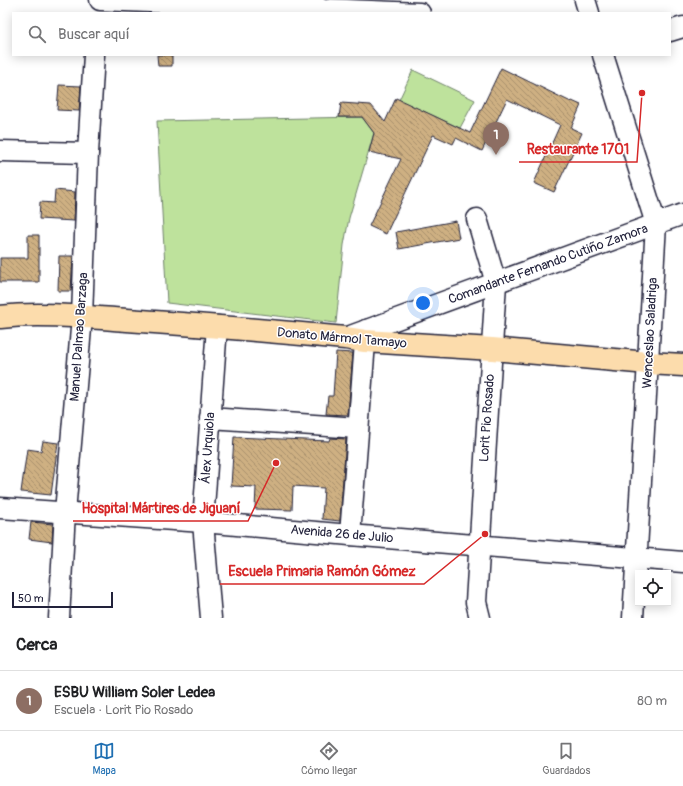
<!DOCTYPE html>
<html lang="es">
<meta charset="utf-8">
<style>
body{margin:0;font-family:Pangolin,sans-serif;background:#f2f2f2;color:#202124}
.controls{position:absolute;right:12px;bottom:12px;display:grid;overflow:hidden;border-radius:0px;box-shadow:0 2px 10px #0003}
.controls button{width:36px;height:36px;display:grid;place-items:center;padding:0;border:0;border-bottom:1px solid #e0e0e0;background:#fff;color:#202124;font:20px sans-serif}
.scale{position:absolute;left:12px;bottom:10px;width:101px;box-sizing:border-box;padding-left:4px;border:2px solid #22223b;border-top:0;font-size:11px;line-height:14px;white-space:nowrap;color:#22223b;-webkit-text-stroke:3px #fff;paint-order:stroke}
.you{position:absolute;left:423px;top:303px;width:14px;height:14px;margin:-10px;border:3px solid #fff;border-radius:50%;background:#1a73e8;box-shadow:0 0 0 6px #1a73e833}
.badge{display:grid;place-items:center;width:26px;height:26px;border-radius:50%;background:#1f6fb2;color:#fff;font-size:13px;font-weight:700}
.pin{position:absolute;translate:-50% -33px;filter:drop-shadow(0 1px 2px #0008)}
.pin::after{content:'';position:absolute;top:21px;width:14px;height:12px;background:inherit;clip-path:polygon(0 0,100% 0,50% 100%)}
.list{margin:0;padding:0;list-style:none}
h2{display:flex;justify-content:space-between;align-items:center;height:52px;margin:0;padding:0 16px;font-size:17px}
h2 small{font-size:13px;font-weight:400;color:#757577}
.list li{display:grid;grid-template-columns:26px 1fr auto;gap:12px;align-items:center;box-sizing:border-box;height:60px;padding:0 16px;border-top:1px solid #e0e0e0}
.list b{display:block;font-size:15px;white-space:nowrap}
.list p{margin:0;font-size:13px;white-space:nowrap;color:#757577}
.list em{font-size:13px;font-style:normal;color:#757577}
.icon{flex:none;width:22px;height:22px;fill:none;stroke:currentColor;stroke-width:2;stroke-linecap:round;stroke-linejoin:round}
.map{position:relative;flex:none;width:683px;height:618px;overflow:hidden}
.search{position:absolute;background:#fff;box-shadow:0 2px 10px #0003;left:12px;right:12px;top:12px;height:44px;display:flex;align-items:center;gap:10px;box-sizing:border-box;padding:0 14px;border-radius:0px;color:#757577;font-size:15px}
.sheet{height:112px;background:#fff}
nav{display:flex;justify-content:space-around;align-items:center;box-sizing:border-box;height:56px;border-top:1px solid #e0e0e0;background:#fff;font-size:11px;color:#757577}
nav a{display:grid;justify-items:center;gap:2px}
nav .on{color:#1f6fb2}
.map>svg:first-child{display:block}
.pitch{fill:#bee29c;stroke:#70826c}
.building{fill:url(#building-back-hatch);stroke:#22223b}
.lines{fill:none;stroke-linecap:round;stroke-linejoin:round}
.minor-casing{stroke:#22223b;stroke-width:23}
.major-casing{stroke:#22223b;stroke-width:25}
.minor{stroke:#fff;stroke-width:20}
.major{stroke:#fcdcac;stroke-width:22}
.labels{text-anchor:middle;dominant-baseline:central;stroke-width:3;stroke-linejoin:round;paint-order:stroke}
.street-label{font-size:13px;fill:#22223b;stroke:#fff}
.leader{fill:none;stroke:#d62828;stroke-width:1.5}
.callout-dot{fill:#d62828;stroke:#fff;stroke-width:1.5}
.callout-label{font-size:14px;text-anchor:middle;font-weight:bold;fill:#d62828;stroke:#fff;stroke-width:3;stroke-linejoin:round;paint-order:stroke}
</style>
<div class="map">
<svg width="683" height="618" viewBox="0 0 683 618">
<defs>
<pattern id="building-back-hatch" width="6" height="6" patternUnits="userSpaceOnUse"><rect width="6" height="6" fill="#ceb082"/><path d="M-1 5l2 2M0 0l6 6M5-1l2 2" fill="none" stroke="#a78f6c"/></pattern>
</defs>
<rect width="100%" height="100%" fill="#fff"/>
<filter id="ink" filterUnits="userSpaceOnUse"><feTurbulence type="fractalNoise" baseFrequency=".025" numOctaves="2"/><feDisplacementMap in="SourceGraphic" scale="8" xChannelSelector="R" yChannelSelector="G"/><feConvolveMatrix kernelMatrix="1 2 1 2 8 2 1 2 1" color-interpolation-filters="sRGB"/></filter>
<g filter="url(#ink)">
<!-- pitch -->
<g class="pitch">
<path d="M413,70l62,30 -15,28 -61,-28z"/>
<path d="M362,117l12,16 -25,85 -5,27 -8,78 -169,-20 -10,-182z"/>
</g>
<!-- building -->
<g class="building">
<path d="M157,55h15v11h-14z"/>
<path d="M501,68l70,34 1,-1 9,4 -10,23 11,5 -28,59 -20,-9 26,-58 -53,-26 -25,52 -26,-13 -3,6 -20,-9 -47,99 -17,-8 32,-67 -32,-7 5,-19 -12,-16h-23l2,-14 30,2 14,17 11,-24 74,35z"/>
<path d="M59,85l22,1 -2,25 -22,-1z"/>
<path d="M55,190l20,2 -1,29 -35,-2 1,-17 14,1z"/>
<path d="M456,221l3,17 -60,11 -3,-17z"/>
<path d="M28,235h11v47h-39v-24h28z"/>
<path d="M59,256h14l-2,35h-13z"/>
<path d="M336,352l17,1 -5,62 -22,-1 2,-18h5z"/>
<path d="M234,437l95,4 1,-3 16,1 -6,82 -18,-2 2,-31 -31,-2 -1,24 -37,-1 1,-22 -25,-1z"/>
<path d="M43,441l15,2 -7,52 -30,-3 6,-43 14,2z"/>
<path d="M31,522l22,2 -1,18 -23,-3z"/>
</g>
<g class="lines">
<!-- minor casing -->
<g class="minor-casing">
<g id="minor">
<path d="M100,0l320,13"/>
<path d="M585,0l4,13"/>
<path d="M670,31l13,-4"/>
<path d="M603,55l53,169 -23,394"/>
<path d="M0,151l88,2"/>
<path d="M477,219l19,64 -20,319 4,16"/>
<path d="M345,338l338,-124"/>
<path d="M210,418l148,10"/>
<path d="M0,508l203,14 147,13 333,27"/>
<path d="M350,535l16,-205"/>
<path d="M59,618l6,-106 17,-195 6,-164 6,-98"/>
<path d="M211,618l-8,-96 14,-196"/>
</g>
</g>
<!-- major casing -->
<g class="major-casing">
<path id="major" d="M0,317c39,-5 87,0 127,3 73,5 145,11 218,18l20,3 127,8 156,14 35,2"/>
</g>
<!-- minor -->
<use href="#minor" class="minor"/>
<!-- major -->
<use href="#major" class="major"/>
</g>
</g>
<g class="labels">
<!-- street labels -->
<g class="street-label">
<text transform="translate(548 264) rotate(-20)">Comandante Fernando Cutiño Zamora</text>
<text transform="translate(650 333) rotate(-87)">Wenceslao Saladriga</text>
<text transform="translate(79 337) rotate(-86)">Manuel Dalmao Barzaga</text>
<text transform="translate(342 338) rotate(5)">Donato Mármol Tamayo</text>
<text transform="translate(487 418) rotate(-86)">Lorit Pio Rosado</text>
<text transform="translate(208 448) rotate(-86)">Álex Urquiola</text>
<text transform="translate(342 534) rotate(5)">Avenida 26 de Julio</text>
</g>
</g>
<!-- callouts -->
<path class="leader" d="M642 93L637 162H519M276 463L248 521H73M485 534L424 584H220"/>
<g class="callout-dot">
<circle cx="642" cy="93" r="4"/>
<circle cx="276" cy="463" r="4"/>
<circle cx="485" cy="534" r="4"/>
</g>
<g class="callout-label">
<text x="578" y="154">Restaurante 1701</text>
<text x="161" y="513">Hospital Mártires de Jiguaní</text>
<text x="322" y="576">Escuela Primaria Ramón Gómez</text>
</g>
</svg>
<div class="controls">
<button><svg class="icon" aria-label="locate" viewBox="0 0 24 24"><circle cx="12" cy="12" r="6"/><path d="M12 2v4M12 18v4M2 12h4M18 12h4"/></svg></button>
</div>
<div class="scale">50 m</div>
<div class="you"></div>
<div class="pin badge" style="left:496px;top:155px;background:#8d6e63">1</div>
<div class="search"><svg class="icon" aria-label="search" viewBox="0 0 24 24"><circle cx="10" cy="10" r="6"/><path d="M15 15l6 6"/></svg>Buscar aquí</div>
</div>
<section class="sheet">
<h2>Cerca<small></small></h2>
<ul class="list">
<li><span class="badge" style="background:#8d6e63">1</span><div><b>ESBU William Soler Ledea</b><p>Escuela · Lorit Pio Rosado</p></div><em>80 m</em></li>
</ul>
</section>
<nav>
<a class="on"><svg class="icon" aria-label="map" viewBox="0 0 24 24"><path d="M3 6l6-2 6 2 6-2v14l-6 2-6-2-6 2zM9 4v14M15 6v14"/></svg>Mapa</a>
<a><svg class="icon" aria-label="directions" viewBox="0 0 24 24"><path d="M12 3l9 9-9 9-9-9zM9 14v-3h6M13 9l2 2-2 2"/></svg>Cómo llegar</a>
<a><svg class="icon" aria-label="saved" viewBox="0 0 24 24"><path d="M7 4h10v16l-5-4-5 4z"/></svg>Guardados</a>
</nav>
